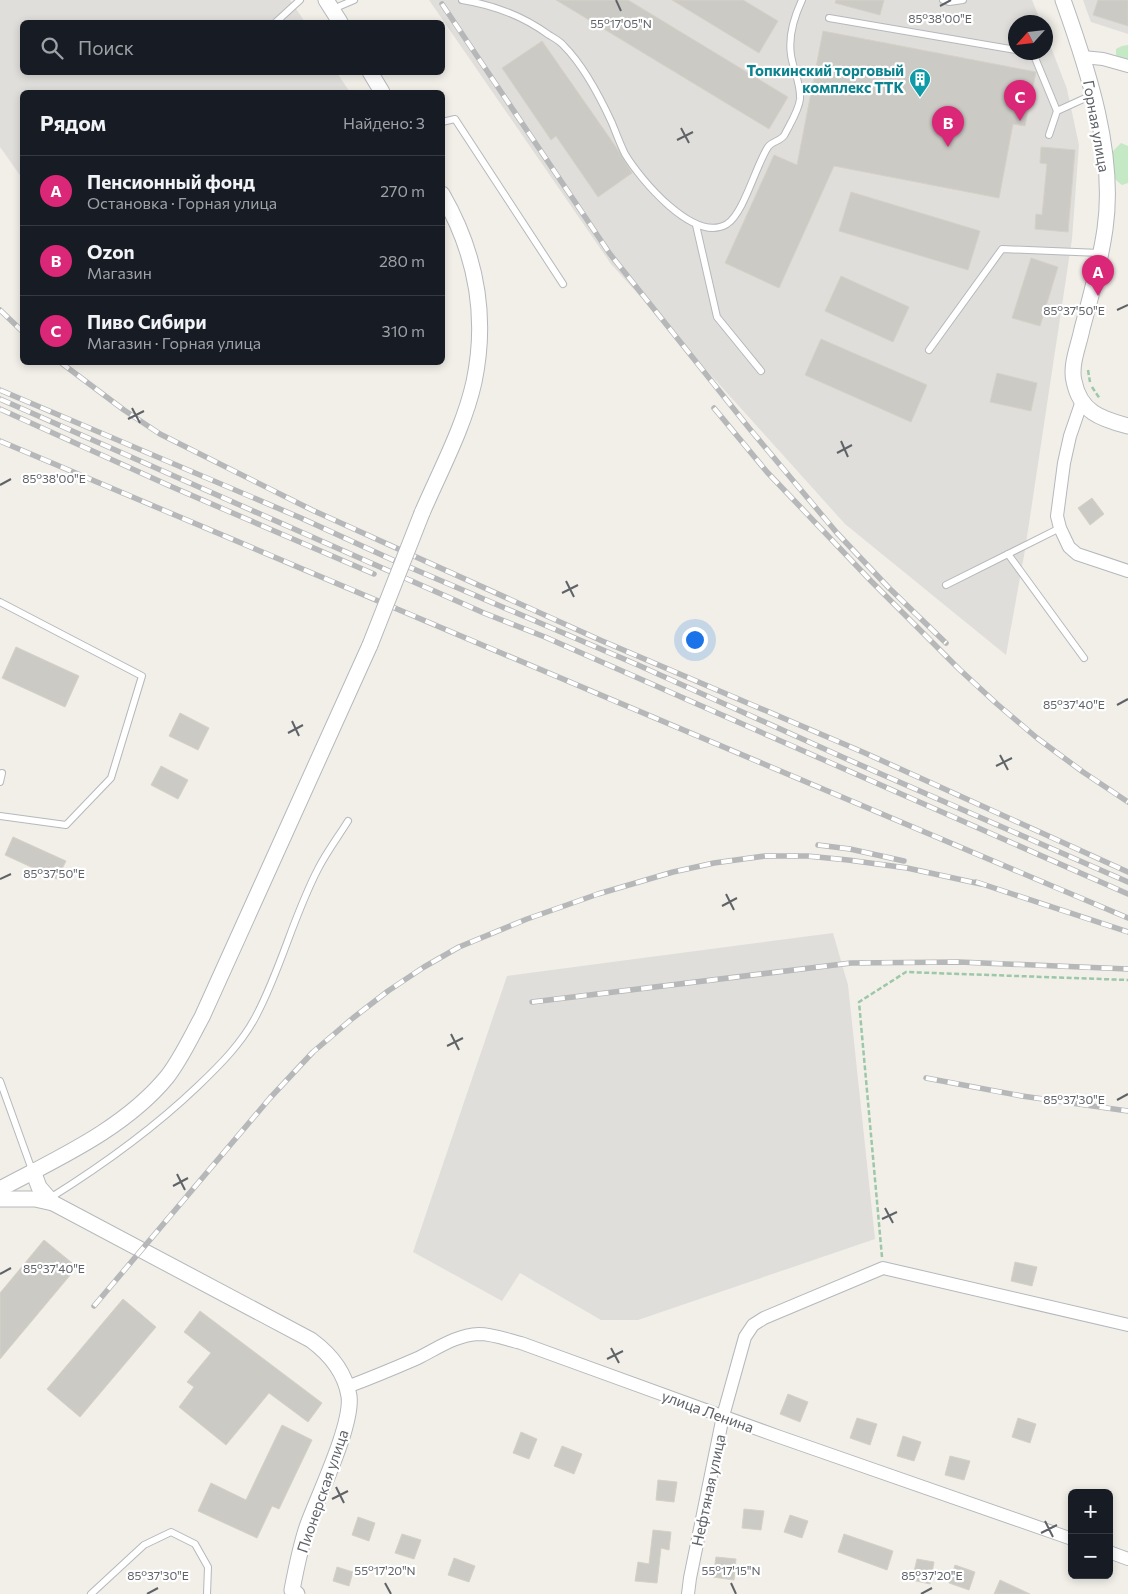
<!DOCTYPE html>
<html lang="ru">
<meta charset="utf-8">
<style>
body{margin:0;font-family:Commissioner,sans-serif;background:#242831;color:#f1f3f6}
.controls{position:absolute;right:15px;bottom:15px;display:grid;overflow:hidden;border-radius:8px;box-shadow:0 2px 8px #0003}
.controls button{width:45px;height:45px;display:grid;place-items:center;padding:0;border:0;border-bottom:1px solid #363941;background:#171b24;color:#f1f3f6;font:25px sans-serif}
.compass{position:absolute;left:1008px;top:15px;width:45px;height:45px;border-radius:50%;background:#171b24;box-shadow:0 2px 8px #0003;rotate:243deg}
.you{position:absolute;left:694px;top:639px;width:18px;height:18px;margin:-12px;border:4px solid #fff;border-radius:50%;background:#1a73e8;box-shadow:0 0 0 8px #1a73e833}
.badge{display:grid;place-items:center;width:32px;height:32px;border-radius:50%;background:#db2777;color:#fff;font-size:16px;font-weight:700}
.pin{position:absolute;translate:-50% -41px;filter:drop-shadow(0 1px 2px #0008)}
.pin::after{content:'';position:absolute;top:26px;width:18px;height:15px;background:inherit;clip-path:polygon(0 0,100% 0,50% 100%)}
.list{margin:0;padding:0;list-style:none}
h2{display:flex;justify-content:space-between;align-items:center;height:65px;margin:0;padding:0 20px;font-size:21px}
h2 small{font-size:16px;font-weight:400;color:#9ea1a6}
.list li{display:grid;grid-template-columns:32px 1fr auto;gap:15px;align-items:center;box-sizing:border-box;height:70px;padding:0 20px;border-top:1px solid #363941}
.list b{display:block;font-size:19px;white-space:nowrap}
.list p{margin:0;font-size:16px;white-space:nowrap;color:#9ea1a6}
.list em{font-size:16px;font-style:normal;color:#9ea1a6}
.icon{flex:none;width:28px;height:28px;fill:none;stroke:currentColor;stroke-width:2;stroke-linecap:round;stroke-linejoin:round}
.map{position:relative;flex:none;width:1128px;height:1594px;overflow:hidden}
.search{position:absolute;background:#171b24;box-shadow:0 2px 8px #0003;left:20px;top:20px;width:425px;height:55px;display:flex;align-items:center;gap:12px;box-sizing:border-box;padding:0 18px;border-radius:8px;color:#9ea1a6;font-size:19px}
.panel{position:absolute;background:#171b24;box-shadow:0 2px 8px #0003;left:20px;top:90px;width:425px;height:275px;border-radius:8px}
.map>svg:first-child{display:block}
.industrial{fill:#e0deda}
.green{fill:#c5e8c5}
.building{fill:#cccac5;stroke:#d6d1c6}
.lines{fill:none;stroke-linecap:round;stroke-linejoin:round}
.service-casing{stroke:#b5b8bc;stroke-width:8}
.minor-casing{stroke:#b5b8bc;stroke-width:14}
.tertiary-casing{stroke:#b5b8bc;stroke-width:17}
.path{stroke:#9cc7a9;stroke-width:2.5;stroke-dasharray:5 2.5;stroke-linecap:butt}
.service{stroke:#fff;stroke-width:6}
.minor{stroke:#fff;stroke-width:12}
.tertiary{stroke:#fff;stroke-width:15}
.rail-casing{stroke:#b6b7b8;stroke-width:5.5}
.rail{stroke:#fff;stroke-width:4;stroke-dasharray:11;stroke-linecap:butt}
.tertiary-bridge-casing{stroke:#b5b8bc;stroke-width:17;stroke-linecap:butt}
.tertiary-bridge{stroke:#fff;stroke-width:15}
.ticks{fill:none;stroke:#5f6368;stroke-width:2}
.labels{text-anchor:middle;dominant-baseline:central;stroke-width:4.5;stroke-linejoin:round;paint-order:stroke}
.culture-label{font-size:15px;font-weight:bold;fill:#0d838f;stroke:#fff;text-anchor:end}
.street-label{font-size:15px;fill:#5f6368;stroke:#fff}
.ticks-label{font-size:12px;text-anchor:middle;fill:#5f6368;stroke:#fff;stroke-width:4.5;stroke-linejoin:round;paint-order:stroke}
</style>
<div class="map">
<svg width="1128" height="1594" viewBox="0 0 1128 1594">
<rect width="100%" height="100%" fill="#f1efe8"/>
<!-- industrial -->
<g class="industrial">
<path d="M0,0h290l15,22h-283v50l315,1 13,19h-328v86l-22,-31z"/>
<path d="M429,0h603l9,22h-25v30h30v-18l21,55 12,56 -7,94 -47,311 -19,105 -161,-131 -234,-260z"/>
<path d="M1083,0h45v34l-37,-12z"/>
<path d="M833,933l15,52 27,254 -237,81h-37l-81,-47 -18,28 -89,-49 94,-276z"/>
</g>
<!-- green -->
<g class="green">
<path d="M1128,45v18l-12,-7v-7l6,-3z"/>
<path d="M1121,143l7,3v37l-6,2c-13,-9 -11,-18 -11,-32z"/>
</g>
<!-- building -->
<g class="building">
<path d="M556,0h72l160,97 -19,32z"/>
<path d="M672,0h71l35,21 -19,32z"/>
<path d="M836,0h48l-4,15 -45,-12z"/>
<path d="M1098,0h30v26l-35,-11z"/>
<path d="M823,31l213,41 -11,54 -12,-2 -14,74 -165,-32 -55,122 -54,-25 49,-108 23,10z"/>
<path d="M542,41l74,106 16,26 -34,24 -42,-61 -5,4 -49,-72z"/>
<path d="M1041,147l34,3 -7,82 -33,-3 1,-15 6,1 5,-51 -7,-1z"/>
<path d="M851,192l129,39 -12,39 -129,-39z"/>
<path d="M1031,258l27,9 -18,59 -28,-8z"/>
<path d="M841,276l68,31 -16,35 -68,-31z"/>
<path d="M821,339l106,46 -16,37 -106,-47z"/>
<path d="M997,373l40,10 -6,28 -41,-9z"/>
<path d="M1092,498l12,16 -14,11 -12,-17z"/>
<path d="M16,647l63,29 -14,31 -63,-29z"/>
<path d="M180,713l29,15 -11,22 -29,-14z"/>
<path d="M161,766l27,14 -10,19 -27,-14z"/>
<path d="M13,837l53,24 -9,18 -52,-24z"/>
<path d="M44,1240l33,27 -77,92v-66z"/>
<path d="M1015,1262l22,5 -5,19 -21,-5z"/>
<path d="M123,1299l33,28 -76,90 -33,-28z"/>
<path d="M200,1311l122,92 -14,19 -39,-29 -43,52 -47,-38 15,-20 -7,-5 24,-29 -27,-21z"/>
<path d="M788,1394l20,8 -8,20 -20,-8z"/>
<path d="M857,1418l20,6 -7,21 -20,-7z"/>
<path d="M1018,1418l18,6 -6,19 -18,-6z"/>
<path d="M282,1425l30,15 -33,69 -7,-3 -15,32 -59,-27 13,-28 35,17z"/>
<path d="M521,1432l16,7 -8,20 -16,-6z"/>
<path d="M903,1436l18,6 -7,19 -17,-5z"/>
<path d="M562,1446l20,8 -8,20 -20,-8z"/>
<path d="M950,1456l20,5 -6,19 -19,-5z"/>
<path d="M658,1480l19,2 -3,20 -18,-2z"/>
<path d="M744,1509l20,2 -3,19 -19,-2z"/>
<path d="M790,1515l18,6 -6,17 -18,-6z"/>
<path d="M358,1517l17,6 -6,18 -17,-6z"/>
<path d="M653,1530l18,2 -2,18 -8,-2 -4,35 -22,-2 3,-19 11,2z"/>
<path d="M402,1534l19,6 -7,19 -19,-6z"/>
<path d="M844,1534l49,17 -6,19 -49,-18z"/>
<path d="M716,1557l20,2 -2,21 -21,-3z"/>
<path d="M454,1558l21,8 -6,16 -21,-7z"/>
<path d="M917,1559l17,3 -4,22 -18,-4z"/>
<path d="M955,1565l20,7 -6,18 -20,-7z"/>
<path d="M337,1567l16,5 -4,14 -16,-5z"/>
<path d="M1000,1580l30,14h-36z"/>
</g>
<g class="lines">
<!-- service casing -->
<g class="service-casing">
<g id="service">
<path d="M462,0c32,5 61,16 87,35 5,3 11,6 15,11 20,20 36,51 48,77 4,10 8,21 13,31 15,25 69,90 102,70 17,-11 29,-59 41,-77 4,-6 14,-6 17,-13 5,-10 14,-24 15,-35 1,-16 -7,-29 -9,-44 -3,-20 3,-38 11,-55"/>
<path d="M943,0l6,2 14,-2"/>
<path d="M333,9l21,-9"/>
<path d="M829,18l187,32"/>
<path d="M276,22l24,-22"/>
<path d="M1030,52l3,1 24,58"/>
<path d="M442,122l13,-3 108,165"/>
<path d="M1049,135l8,-24 35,-16"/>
<path d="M696,225l21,92 44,54"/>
<path d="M929,350l73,-101 98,4"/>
<path d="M1008,554l76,104"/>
<path d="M946,585l114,-57"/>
<path d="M0,602l142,74 -31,102 -45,47 -66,-9"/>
<path d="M0,782l2,-9"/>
<path d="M0,1081l32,89"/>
<path d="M50,1198c53,-33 103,-69 148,-112 22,-21 44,-43 58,-70 25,-47 37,-99 62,-147 8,-16 20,-32 30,-48"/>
<path d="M91,1594l53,-49 27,-13 24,12 13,23 -1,27"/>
</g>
</g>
<!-- minor casing -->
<g class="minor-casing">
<g id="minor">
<path d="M1083,57l20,2 25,7"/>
<path d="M1082,401l-12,35 -6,27 -7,53 3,12 9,19 8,7 51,17"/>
<path d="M347,1387c24,-9 48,-19 71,-29 20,-10 38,-23 61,-24 14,0 29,6 42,9l256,93 295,103"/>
<path d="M1109,1552l19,7"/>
<path d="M688,1594l2,-16 33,-162 22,-79 8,-12 11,-7 119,-50 245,57"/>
</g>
</g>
<!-- tertiary casing -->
<g class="tertiary-casing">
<g id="tertiary">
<path d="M326,0l14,22"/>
<path d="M1063,0c25,70 53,154 42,229 -5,34 -14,67 -23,100 -3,16 -12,36 -8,52 6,31 27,38 54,45"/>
<path d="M370,72l12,20"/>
<path d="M422,513c18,-42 42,-86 52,-131 14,-67 2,-129 -32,-188"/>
<path d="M33,1171l6,16 14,16 258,137c19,14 34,32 38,56 4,29 -31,100 -42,131 -7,21 -11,42 -15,63l5,4"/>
<path d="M0,1189c58,-31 124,-60 167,-112 14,-18 24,-40 35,-60l168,-372"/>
<path d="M0,1199h35l18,4"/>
</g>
</g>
<!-- path -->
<g class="path">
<path d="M1088,370l2,12"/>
<path d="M1092,387l8,12"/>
<path d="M882,1257l-23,-255 47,-30 222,8"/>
</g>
<!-- service -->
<use href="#service" class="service"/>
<!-- minor -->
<use href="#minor" class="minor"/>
<!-- tertiary -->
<use href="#tertiary" class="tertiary"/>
<!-- rail casing -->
<g class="rail-casing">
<g id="rail">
<path d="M442,4l168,250 139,174 88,105 52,55 57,55"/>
<path d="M0,310l22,21"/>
<path d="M60,362l64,48 36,24 152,76 288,130 265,113 263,119"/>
<path d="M0,390l301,128 94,43 243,104 211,95 279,122"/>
<path d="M0,399l484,214 61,24 583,257"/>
<path d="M714,408l53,64 104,109 88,88 38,35 40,34 46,34 45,30"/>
<path d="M0,409l170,77 204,88"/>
<path d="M0,441l1128,477"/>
<path d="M818,845l32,4 54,12"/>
<path d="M976,882l152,50"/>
<path d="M532,1002l319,-39 108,-1 169,7"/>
<path d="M926,1078l96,18 106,15"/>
<path d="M94,1306l176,-208 43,-46 40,-34 35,-27 36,-24 35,-20 68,-28 71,-25 75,-22 41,-9 51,-7h42l41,4 59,8 74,16"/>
</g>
</g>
<!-- rail -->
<use href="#rail" class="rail"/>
<!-- tertiary-bridge casing -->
<g class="tertiary-bridge-casing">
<path id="tertiary-bridge" d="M370,645l52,-132"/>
</g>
<!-- tertiary-bridge -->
<use href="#tertiary-bridge" class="tertiary-bridge"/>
</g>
<!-- ticks -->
<path class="ticks" d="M616,0l5,11M940,6l11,-6M681,128l8,15M677,140l16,-8M1117,310l11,-5M132,408l8,15M128,419l16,-8M841,441l7,16M837,453l15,-8M0,485l11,-6M566,581l8,16M562,593l16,-8M1117,705l11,-6M292,721l7,15M288,733l15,-8M1000,755l8,15M996,766l16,-8M0,879l11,-5M726,894l8,16M722,906l15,-8M451,1034l8,16M447,1046l16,-8M1117,1100l11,-6M177,1174l8,16M173,1186l15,-8M885,1208l8,15M882,1219l15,-7M0,1274l11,-6M611,1348l8,15M607,1359l16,-8M336,1487l8,16M332,1499l16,-8M1045,1521l8,16M1041,1533l16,-8M385,1583l6,11M731,1583l5,11M147,1594l11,-6M921,1594l11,-6"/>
<!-- icons -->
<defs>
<g id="building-pin" transform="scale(1.125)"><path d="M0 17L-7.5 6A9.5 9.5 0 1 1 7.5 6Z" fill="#0f9aa8" stroke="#fff"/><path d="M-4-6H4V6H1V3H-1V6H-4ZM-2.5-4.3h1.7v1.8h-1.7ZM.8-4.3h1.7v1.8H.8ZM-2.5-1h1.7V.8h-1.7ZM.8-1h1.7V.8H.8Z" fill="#fff"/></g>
</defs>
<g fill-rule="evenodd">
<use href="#building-pin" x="920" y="79"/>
</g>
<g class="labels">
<!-- culture labels -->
<g class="culture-label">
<text x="904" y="70">Топкинский торговый<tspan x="904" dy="17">комплекс ТТК</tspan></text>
</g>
<!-- street labels -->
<g class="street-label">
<text transform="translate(1097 126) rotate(80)">Горная улица</text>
<text transform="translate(708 1411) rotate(20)">улица Ленина</text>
<text transform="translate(708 1490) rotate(-78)">Нефтяная улица</text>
<text transform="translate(322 1491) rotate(-71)">Пионерская улица</text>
</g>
</g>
<g class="ticks-label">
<text x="940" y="23">85°38'00"E</text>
<text x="621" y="28">55°17'05"N</text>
<text x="1074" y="315">85°37'50"E</text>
<text x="54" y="483">85°38'00"E</text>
<text x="1074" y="709">85°37'40"E</text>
<text x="54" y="878">85°37'50"E</text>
<text x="1074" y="1104">85°37'30"E</text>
<text x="54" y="1273">85°37'40"E</text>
<text x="385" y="1575">55°17'20"N</text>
<text x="731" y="1575">55°17'15"N</text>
<text x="158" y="1580">85°37'30"E</text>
<text x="932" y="1580">85°37'20"E</text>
</g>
</svg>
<div class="controls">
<button>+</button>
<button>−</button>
</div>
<svg class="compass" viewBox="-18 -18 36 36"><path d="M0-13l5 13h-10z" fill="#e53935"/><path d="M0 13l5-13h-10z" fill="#9ea1a6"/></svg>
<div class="you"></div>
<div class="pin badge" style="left:1098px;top:296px">A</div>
<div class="pin badge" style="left:948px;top:147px">B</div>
<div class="pin badge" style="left:1020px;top:121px">C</div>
<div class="search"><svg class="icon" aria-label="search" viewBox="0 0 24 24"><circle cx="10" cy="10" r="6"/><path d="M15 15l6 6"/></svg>Поиск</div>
<section class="panel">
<h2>Рядом<small>Найдено: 3</small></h2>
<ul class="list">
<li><span class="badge">A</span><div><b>Пенсионный фонд</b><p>Остановка · Горная улица</p></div><em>270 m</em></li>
<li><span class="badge">B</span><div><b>Ozon</b><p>Магазин</p></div><em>280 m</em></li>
<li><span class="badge">C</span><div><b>Пиво Сибири</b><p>Магазин · Горная улица</p></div><em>310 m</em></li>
</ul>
</section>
</div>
